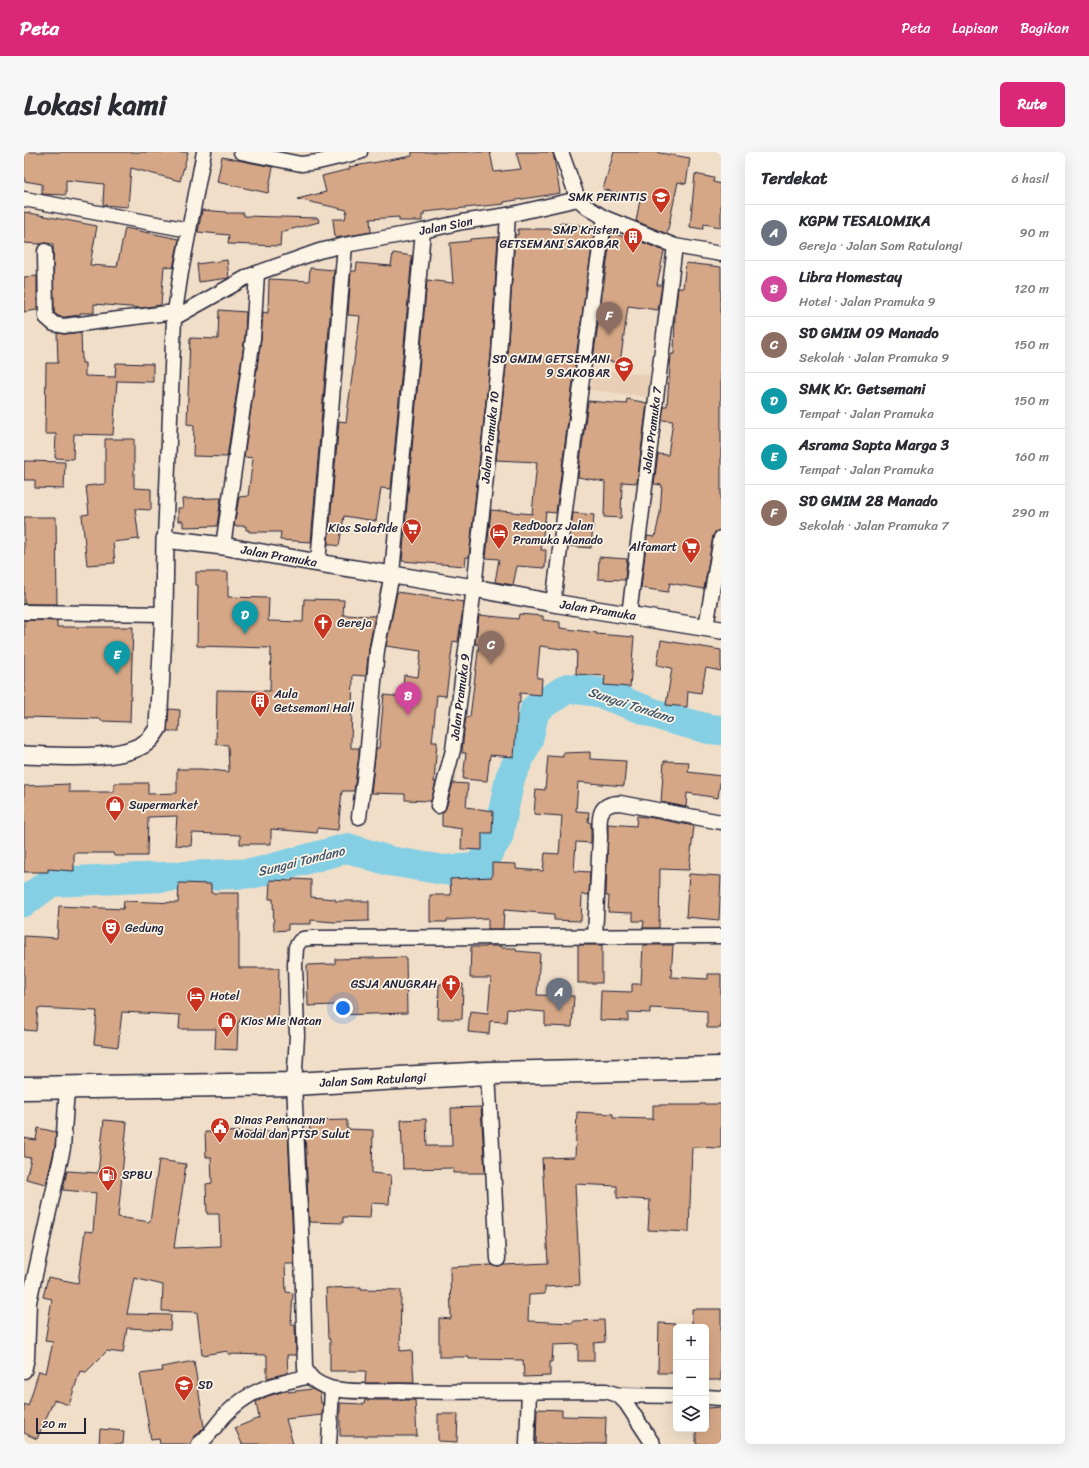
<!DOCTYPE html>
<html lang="id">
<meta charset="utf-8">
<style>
body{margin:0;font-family:Sriracha,sans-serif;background:#f7f7f7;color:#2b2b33}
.controls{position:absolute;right:12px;bottom:12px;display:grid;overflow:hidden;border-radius:6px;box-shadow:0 4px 16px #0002}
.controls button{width:36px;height:36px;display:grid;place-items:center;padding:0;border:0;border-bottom:1px solid #e1e1e2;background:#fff;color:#2b2b33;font:20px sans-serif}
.scale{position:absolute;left:12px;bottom:10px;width:50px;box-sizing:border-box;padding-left:4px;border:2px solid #22223b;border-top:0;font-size:11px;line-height:14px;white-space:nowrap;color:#22223b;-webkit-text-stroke:3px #fcf5e5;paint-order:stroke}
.you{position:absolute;left:319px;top:856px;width:14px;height:14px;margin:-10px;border:3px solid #fff;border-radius:50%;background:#1a73e8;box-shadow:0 0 0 6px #1a73e833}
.badge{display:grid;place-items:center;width:26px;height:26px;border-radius:50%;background:#db2777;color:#fff;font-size:13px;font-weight:700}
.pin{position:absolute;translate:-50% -33px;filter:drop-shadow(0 1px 2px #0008)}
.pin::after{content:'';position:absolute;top:21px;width:14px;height:12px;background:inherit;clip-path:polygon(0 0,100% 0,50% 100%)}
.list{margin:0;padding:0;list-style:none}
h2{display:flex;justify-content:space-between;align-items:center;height:52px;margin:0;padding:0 16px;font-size:17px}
h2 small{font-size:13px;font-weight:400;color:#7c7c81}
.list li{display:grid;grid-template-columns:26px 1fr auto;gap:12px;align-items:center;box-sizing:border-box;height:56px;padding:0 16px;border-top:1px solid #e1e1e2}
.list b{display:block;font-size:15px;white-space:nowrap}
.list p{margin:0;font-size:13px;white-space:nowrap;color:#7c7c81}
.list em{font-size:13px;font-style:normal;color:#7c7c81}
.icon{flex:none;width:22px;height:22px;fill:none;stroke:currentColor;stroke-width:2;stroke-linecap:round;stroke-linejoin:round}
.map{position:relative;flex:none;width:697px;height:1292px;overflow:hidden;border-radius:6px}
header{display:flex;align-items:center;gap:24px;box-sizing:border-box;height:56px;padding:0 20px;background:#db2777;color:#fff}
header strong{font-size:19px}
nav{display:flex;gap:22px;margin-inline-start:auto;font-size:14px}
.intro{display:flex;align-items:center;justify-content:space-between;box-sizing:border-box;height:96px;padding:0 24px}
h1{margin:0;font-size:28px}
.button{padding:10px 18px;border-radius:6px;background:#db2777;color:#fff;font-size:14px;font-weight:700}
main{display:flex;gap:24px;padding:0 24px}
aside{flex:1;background:#fff;border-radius:6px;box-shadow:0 4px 16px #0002}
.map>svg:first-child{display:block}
.built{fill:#e8ceb4}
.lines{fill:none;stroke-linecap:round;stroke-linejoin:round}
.river{stroke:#84cfe4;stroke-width:30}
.building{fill:#d5a786;stroke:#22223b}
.minor-casing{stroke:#22223b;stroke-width:17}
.tertiary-casing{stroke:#22223b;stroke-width:20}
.primary-casing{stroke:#22223b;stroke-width:25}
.minor{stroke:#fcf5e5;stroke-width:14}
.tertiary{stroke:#fcf5e5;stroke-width:17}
.primary{stroke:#fcf5e5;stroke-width:22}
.labels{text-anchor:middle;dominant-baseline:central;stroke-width:3.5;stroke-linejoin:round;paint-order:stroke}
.poi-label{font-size:12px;fill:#22223b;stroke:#fcf5e5;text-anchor:start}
.street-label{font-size:12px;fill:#22223b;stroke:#fcf5e5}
.water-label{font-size:13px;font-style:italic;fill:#3f566e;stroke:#fcf5e5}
</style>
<header>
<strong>Peta</strong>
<nav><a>Peta</a><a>Lapisan</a><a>Bagikan</a></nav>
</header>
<div class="intro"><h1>Lokasi kami</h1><a class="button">Rute</a></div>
<main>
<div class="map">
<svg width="697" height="1292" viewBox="0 0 697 1292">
<rect width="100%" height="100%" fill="#f0dec8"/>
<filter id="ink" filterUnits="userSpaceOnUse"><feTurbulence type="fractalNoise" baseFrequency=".025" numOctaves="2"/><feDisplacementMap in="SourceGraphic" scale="8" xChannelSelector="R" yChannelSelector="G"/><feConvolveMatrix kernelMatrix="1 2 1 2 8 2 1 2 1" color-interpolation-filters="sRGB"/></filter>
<g filter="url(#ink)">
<!-- built -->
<path class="built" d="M568,217l65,7 -2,22 -65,-8z"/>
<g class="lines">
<!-- river -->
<path class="river" d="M0,750l27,-20 204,-9 93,-25 41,13 55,9 34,-2 20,-31 12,-59 18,-38 7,-31 33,-21 29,4 70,26 42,11 12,1"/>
</g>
<!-- building -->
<g class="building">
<path d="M0,0h164l-8,29 -49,-13 -3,39 -25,-2 1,-21 -38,-4v15l-24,-1v-10l-18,-3z"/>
<path d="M388,0h78l4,20 27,-3 -5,-17h37l7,41 -56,9v2l-80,8v3h-2v6h-23v-4l-29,2 1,13 -36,6 -2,-19h12l2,-9 -50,-11 29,-7 -4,-16 28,-7 -1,-2 63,-11z"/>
<path d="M590,0h40l36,6 -4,26 -8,-2 -11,52 -31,-13 4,-21 -37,-11z"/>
<path d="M198,5l51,10 -5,26 -51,-11z"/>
<path d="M671,22l19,4 -1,4 8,2v43l-17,-3 -1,5 -13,-2z"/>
<path d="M178,58l24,2v1h18v3l74,2 1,4 -38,10 -1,14 -52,-2 1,-9 -31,-3z"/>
<path d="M0,60l73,14 -7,39 27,2 8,-39 54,11 -6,29 -9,-2 -3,39 -20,3 -47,-4v9h-14v2l-16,2 -6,-1 -4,-3 -1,-69 -8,-1 -5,1 -16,-1z"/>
<path d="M536,71l35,4 -19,130h-1v10l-19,146 -10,-1 -5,38h5l-1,18 -28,-2 -4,19 -18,-3 4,-23 -13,-1 5,-48 41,4 5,-52 -41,-2 11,-103 8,-122h3v-6h41z"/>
<path d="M587,82l21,4 32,13 -7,34h5l-4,25 -30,-4 -8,57 -27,-4z"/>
<path d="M474,85l-7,118 -22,202h-3l-1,9 -63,-5 25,-281 26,3 -3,-40 20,-2v-2z"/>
<path d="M369,101l19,3 -21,233 -10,-1 -5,33 -32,-5 -5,30 -11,-2 11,-123 7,1 14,-106 -12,-1 3,-44h5l1,-8 34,3z"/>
<path d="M203,108l2,18 -30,4 -2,-18z"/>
<path d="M662,111l35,4v263l-6,2 -2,4 -9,53 -34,-6 -2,9 -27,-4 6,-52 8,1 5,-24 2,-28 -8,-1 4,-30 10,1 5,-34 -11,-1 2,-14h3l4,-52h3l1,-41 3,-25h5z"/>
<path d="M286,116l24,2 -23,272 -31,-2 1,-8h-32v-2h-3v-4h-12l5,-29 9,-1 5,-38 -9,-1 17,-118 2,-27 5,1 1,-34 40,2z"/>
<path d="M13,124v34l-13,2v-35z"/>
<path d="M195,158l27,2 -1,25 -18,120 -34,-1 1,-31 -7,-1 3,-86 28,1z"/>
<path d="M57,180l1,31h3v13l30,1 1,-14 37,1v18l-36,-1 -4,54 -39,-1 -1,25 -18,-1 1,-24h-11l1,-71h12l-1,-30 8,1z"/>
<path d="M603,247l20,4 -10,80 -15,-1 -1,36 -17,-1 1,-35 -27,-5 10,-76 38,3z"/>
<path d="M81,287h29v49l17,1v21l-16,-1 4,30 -26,3 2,21 -28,2 -5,-50 7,-1 -3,-28 19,-2z"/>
<path d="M0,309l41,1 -1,27 -29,-1v-8h-11z"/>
<path d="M197,346l-4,28 -34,1v-6h-5v-13h5l-1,-9z"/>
<path d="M549,361l21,2 -3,33 -22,-2z"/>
<path d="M0,365h32l1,87h-33z"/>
<path d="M575,405l28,2 -2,21 -27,-1z"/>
<path d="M172,420h32v25l41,1 -1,23 35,1 1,-23 40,1 -1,15 32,1 -6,32 -3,28 -13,-1 -2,67v6h8v8l-5,35h-12l-4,39 -20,-2 -1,5 -46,-4v15h-31v-9l-48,-2 -1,13 -16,-1 2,-29 -29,1 -1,39h-33l-1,-3h-39v18l-26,-2v3h-24v-86l45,-2v8h45v-9h34v11l29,-1v-24h25l27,3 -1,-27 -12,-1 1,-54 53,1 1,-43 -74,-2 1,-61h-2z"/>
<path d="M373,440l67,10 -6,40 -5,-1 -7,55 -9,-1 -5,47h5l-3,40h2l-5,19 -26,-1v-6l-34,-1 5,-45h3l5,-53 18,2 2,-22 14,2 3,-26 -35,-5z"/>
<path d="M495,462l24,2v4l17,2v6l37,5 -1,1 38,3 -4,50 -26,-2 1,-9 -29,-2 1,-23 -37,-5 -3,32h5l-1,17 -21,-2v10h-2l-4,54 -24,-2 -3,26 -24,-2 3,-26h-4l2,-23 2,-13h4l9,-73h-4l4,-29 39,4z"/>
<path d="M0,468l33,1v6h76l-3,95 -29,-1v-2l-77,-2z"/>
<path d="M637,488l60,10v21l-15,-3 -5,25 -13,-2 -1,16 -21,-2 6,-37 -15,-3z"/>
<path d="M145,557l11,1 -1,21h-12z"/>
<path d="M566,600v7l36,2 -2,25 -46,-4 -2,29 13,1 -1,10 3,1v20l-15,-1 -2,29 16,1 -1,23 -7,-1 -1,27 -27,-1v-6l-50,-4 -1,19h-15v-11l-41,2v2h-17v-27h21l-1,-16 42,-2v-14l24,1v5l27,2 2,-18 14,1 3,-38 -28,-2 2,-25 9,1 3,-34 15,1v-4z"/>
<path d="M640,609l25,1 -1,10 33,4 -3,22 -31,-5 -1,14 -25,-5z"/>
<path d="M429,631l15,1 -2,23 27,4 -1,22h-10v17l-21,-1 1,-20 -20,-3v-13l4,-5z"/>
<path d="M613,664l16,2 41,8 -5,44 -29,-1 -1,59h-16l1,-7h-11v-8l-25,-1 1,-16h-3l2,-72 28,2z"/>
<path d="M665,722l32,2 -2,44 -33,-3z"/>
<path d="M268,727l19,1v17l24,2v2h34v20l-35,1 -23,-2v4h-23v6l-14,1 -1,-32h-4l1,-19 22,1z"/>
<path d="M155,731l32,1v9h28v75h40l-1,51h-38v3h-2l-1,28 -22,-1 1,-20h-37l1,-14 -58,-3 -4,35 -24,-3 3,-33 -59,-3 -2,23 -12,-1v-94l33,2 2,-32 64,3 1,-8 54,2z"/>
<rect x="554" y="793" width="24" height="38"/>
<path d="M619,793h30l-2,32 37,2v-5h13v54h-14v-17l-57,-3v5l-22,-1v9l-28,-1 1,-29 31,1v-8h9z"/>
<path d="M462,794h15v2h15v3l24,2 -3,42 37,1 -2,31 -27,-1v-14l-38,-3 -1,13 -16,-1 -1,13 -21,-2 2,-21 18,2 3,-35h-21l1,-31h15z"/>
<path d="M382,805l1,56 -71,2v-10l-28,1 -1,-41 28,-1v-5z"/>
<path d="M415,832h24l-1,35h-24z"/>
<path d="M676,952h21v44l-29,-1 -3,85 -41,-2 2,-30 -33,-2v-12l-42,-2 5,101 -35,2v7l-16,1 -1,26 45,2v-2l31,-1 1,22 -11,1v18h-16v-17l-25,1 -1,17h-2v14l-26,1 -1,-17 -54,-1v-2h-30v-39l12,1 -1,-52 42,-2 6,2 6,-2 44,-2 -6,-105 33,-1 2,-45 36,2v4l40,1v-14h47z"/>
<path d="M457,955l4,66h-32v-5l-50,1 -2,-49 25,-1 1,27h25l-1,-38z"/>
<path d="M80,968l23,2 -9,95 32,5 9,-62 27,4 -12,84 46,-2 -1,-32h-12l-1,-30 6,-1 -1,-26h-5l-1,-25 83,-1 6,133h-9l1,28 7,1 -2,32h4l1,30h-9l1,18 -21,5v-23l-39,-1v-3l-26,4 -5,-43 -35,-1 1,-26 -29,-7 -7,36 44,1 -1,15 -43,-2 -4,25 -16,-2 -21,21 -6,-1 -11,34 -15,-5 -17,39 -13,-6v-29l4,2 11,-35 7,2 7,-31 -8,-1 7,-42 -9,-2 5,-20 30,6 7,-52 8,1 3,-39 -33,-3v-2l4,-17 31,2z"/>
<path d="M323,968v9l26,1 -1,43 19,2 -2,29 -18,-1 -1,15 -27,-1v6l-34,-1 -4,-92h5l-1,-9z"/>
<path d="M14,976l18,4 -1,15 -9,37 -20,-5 5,-21 -7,-1v-19l12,2z"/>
<path d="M337,1135v2l40,1 -1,61 12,-1 2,33h-49l1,-12h-36v-32h-2l-2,-51z"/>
<path d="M668,1157h29v71h-15v-53h-14z"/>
<path d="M635,1171l17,1v49h-18z"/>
<path d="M170,1209l10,66 -11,11 -2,6h-31l-1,-5 -8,1 -11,-66 23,-3 -1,-4z"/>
<path d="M288,1237l8,4 1,10h2l-1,12 -36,4 7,25h-51l-7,-16 24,-10 -3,-16 12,-6 20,-6v2z"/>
<path d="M341,1248h50l2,36h-77v-33l24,1z"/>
<path d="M697,1255v37h-25v-15h10v-21z"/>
<path d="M513,1257l25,1v6l44,1 -1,27h-69z"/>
<path d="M414,1262h20l-1,28 -19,-1z"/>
<path d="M76,1277l24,2 -1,13h-24z"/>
</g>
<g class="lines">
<!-- minor casing -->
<g class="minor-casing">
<g id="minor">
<path d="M217,0l60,12 17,-2 42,-10"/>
<path d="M537,0l17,47"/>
<path d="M0,47l165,31"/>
<path d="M21,99l1,66 8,7 10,2 111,-14"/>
<path d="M150,166l75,-42 70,-25 26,-6 78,-14 39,-9 46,-7 70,-16 9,8 18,11 70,28 46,8"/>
<path d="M141,387l9,-221 7,-46 23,-120"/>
<path d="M199,394l30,-208 4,-65"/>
<path d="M294,411l27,-318"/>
<path d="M529,451l40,-310 12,-75"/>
<path d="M0,460l140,2"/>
<path d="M605,463l46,-369"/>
<path d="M682,475l15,-89"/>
<path d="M414,654l15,-56 21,-162 25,-232 9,-141"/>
<path d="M335,665l8,-60 10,-107 15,-76 31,-343"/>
<path d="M571,784l5,-99c-1,-18 -3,-34 20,-34l101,19"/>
<path d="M464,921l10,186"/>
<path d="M0,1219l3,-13 2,-56 34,-154 4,-60"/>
<path d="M594,1243l58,1"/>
<path d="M682,1245l15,1"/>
<path d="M175,1292c11,-8 17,-20 27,-30 27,-27 48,-29 84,-38"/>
<path d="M305,1292l3,-55"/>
<path d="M503,1292l2,-53"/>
<path d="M629,1292l-27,-41 -8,-8 -12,-4c-69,0 -138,2 -206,0 -20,0 -52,2 -70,-3 -10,-3 -21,-9 -25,-20l-3,-116 -8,-168 3,-48 -2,-72 1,-17 4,-6 3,-2 9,-1 409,-2"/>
</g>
</g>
<!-- tertiary casing -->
<g class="tertiary-casing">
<path id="tertiary" d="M0,603c33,1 97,7 123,-13 5,-4 8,-9 11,-14l6,-114 1,-75 58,7 95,17 156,25 79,15 168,27"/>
</g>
<!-- primary casing -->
<g class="primary-casing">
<path id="primary" d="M0,936l270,-4 194,-11 233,-5"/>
</g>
<!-- minor -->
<use href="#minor" class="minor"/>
<!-- tertiary -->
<use href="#tertiary" class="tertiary"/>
<!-- primary -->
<use href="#primary" class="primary"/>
</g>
</g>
<!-- icons -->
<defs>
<g id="school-pin" transform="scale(1)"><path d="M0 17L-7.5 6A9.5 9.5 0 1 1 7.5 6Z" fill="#c8321e" stroke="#fcf5e5"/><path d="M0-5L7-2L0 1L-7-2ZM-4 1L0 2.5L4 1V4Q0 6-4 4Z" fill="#fff"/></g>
<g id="building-pin" transform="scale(1)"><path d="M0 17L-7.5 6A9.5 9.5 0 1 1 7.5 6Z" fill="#c8321e" stroke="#fcf5e5"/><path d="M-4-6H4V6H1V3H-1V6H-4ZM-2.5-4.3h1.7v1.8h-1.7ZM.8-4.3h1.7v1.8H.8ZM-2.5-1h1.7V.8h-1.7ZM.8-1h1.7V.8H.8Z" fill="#fff"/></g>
<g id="supermarket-pin" transform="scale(1)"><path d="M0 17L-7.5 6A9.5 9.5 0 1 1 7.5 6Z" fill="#c8321e" stroke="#fcf5e5"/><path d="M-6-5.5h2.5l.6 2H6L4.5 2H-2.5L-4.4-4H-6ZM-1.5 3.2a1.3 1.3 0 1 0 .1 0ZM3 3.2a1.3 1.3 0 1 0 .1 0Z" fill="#fff"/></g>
<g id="hotel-pin" transform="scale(1)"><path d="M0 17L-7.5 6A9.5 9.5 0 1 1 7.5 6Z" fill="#c8321e" stroke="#fcf5e5"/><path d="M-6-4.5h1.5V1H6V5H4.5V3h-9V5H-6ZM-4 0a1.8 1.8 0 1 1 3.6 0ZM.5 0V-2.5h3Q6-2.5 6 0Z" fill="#fff"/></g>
<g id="church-pin" transform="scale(1)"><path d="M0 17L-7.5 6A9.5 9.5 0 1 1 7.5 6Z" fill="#c8321e" stroke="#fcf5e5"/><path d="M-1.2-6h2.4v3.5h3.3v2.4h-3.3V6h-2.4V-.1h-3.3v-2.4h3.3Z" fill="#fff"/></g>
<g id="shop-pin" transform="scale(1)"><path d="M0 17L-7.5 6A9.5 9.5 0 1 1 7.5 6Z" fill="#c8321e" stroke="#fcf5e5"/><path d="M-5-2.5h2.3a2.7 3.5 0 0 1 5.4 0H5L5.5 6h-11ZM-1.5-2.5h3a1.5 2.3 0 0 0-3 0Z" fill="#fff"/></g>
<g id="theatre-pin" transform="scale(1)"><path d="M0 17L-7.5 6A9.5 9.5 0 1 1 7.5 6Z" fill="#c8321e" stroke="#fcf5e5"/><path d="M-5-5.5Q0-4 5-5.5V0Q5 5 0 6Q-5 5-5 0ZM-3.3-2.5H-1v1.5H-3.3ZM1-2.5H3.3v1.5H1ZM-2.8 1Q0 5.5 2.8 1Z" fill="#fff"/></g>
<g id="civic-pin" transform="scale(1)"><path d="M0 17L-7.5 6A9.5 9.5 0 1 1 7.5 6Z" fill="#c8321e" stroke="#fcf5e5"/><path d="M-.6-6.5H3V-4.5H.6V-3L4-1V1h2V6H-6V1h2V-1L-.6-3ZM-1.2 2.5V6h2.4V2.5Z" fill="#fff"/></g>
<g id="fuel-pin" transform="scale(1)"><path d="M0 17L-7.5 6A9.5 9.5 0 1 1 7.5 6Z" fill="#c8321e" stroke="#fcf5e5"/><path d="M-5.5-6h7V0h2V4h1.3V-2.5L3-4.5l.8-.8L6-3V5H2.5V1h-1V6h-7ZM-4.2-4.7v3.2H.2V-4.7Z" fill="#fff"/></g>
</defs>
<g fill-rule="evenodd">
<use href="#school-pin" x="637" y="45"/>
<use href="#building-pin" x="609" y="85"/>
<use href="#school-pin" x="600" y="214"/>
<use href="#supermarket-pin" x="388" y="376"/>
<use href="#hotel-pin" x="475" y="381"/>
<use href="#supermarket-pin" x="667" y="395"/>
<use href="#church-pin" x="299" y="471"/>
<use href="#building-pin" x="236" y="549"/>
<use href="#shop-pin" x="91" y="653"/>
<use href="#theatre-pin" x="87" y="776"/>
<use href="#church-pin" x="427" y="832"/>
<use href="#hotel-pin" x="172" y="844"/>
<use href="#shop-pin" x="203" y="869"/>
<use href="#civic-pin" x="196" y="975"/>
<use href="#fuel-pin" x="84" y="1023"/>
<use href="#school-pin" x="160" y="1233"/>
</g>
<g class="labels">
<!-- poi labels -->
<g class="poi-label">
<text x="623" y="45" text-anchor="end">SMK PERINTIS</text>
<text x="595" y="78" text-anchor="end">SMP Kristen<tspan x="595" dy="14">GETSEMANI SAKOBAR</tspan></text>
<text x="586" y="207" text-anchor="end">SD GMIM GETSEMANI<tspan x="586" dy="14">9 SAKOBAR</tspan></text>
<text x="489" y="374">RedDoorz Jalan<tspan x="489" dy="14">Pramuka Manado</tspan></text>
<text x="374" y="376" text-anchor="end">Kios Solafide</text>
<text x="653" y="395" text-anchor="end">Alfamart</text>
<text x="313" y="471">Gereja</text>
<text x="250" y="542">Aula<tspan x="250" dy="14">Getsemani Hall</tspan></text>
<text x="105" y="653">Supermarket</text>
<text x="101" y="776">Gedung</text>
<text x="413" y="832" text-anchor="end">GSJA ANUGRAH</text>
<text x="186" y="844">Hotel</text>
<text x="217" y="869">Kios Mie Natan</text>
<text x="210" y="968">Dinas Penanaman<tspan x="210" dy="14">Modal dan PTSP Sulut</tspan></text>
<text x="98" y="1023">SPBU</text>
<text x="174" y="1233">SD</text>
</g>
<!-- street labels -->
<g class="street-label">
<text transform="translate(422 74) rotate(-11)">Jalan Sion</text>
<text transform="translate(628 278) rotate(-83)">Jalan Pramuka 7</text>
<text transform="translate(466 285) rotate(-84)">Jalan Pramuka 10</text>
<text transform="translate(255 404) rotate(10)">Jalan Pramuka</text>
<text transform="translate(574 458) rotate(9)">Jalan Pramuka</text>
<text transform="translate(436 545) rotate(-83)">Jalan Pramuka 9</text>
<text transform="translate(349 928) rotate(-3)">Jalan Sam Ratulangi</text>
</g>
<!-- water labels -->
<g class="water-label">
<text transform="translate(607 553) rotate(18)">Sungai Tondano</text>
<text transform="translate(277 709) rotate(-14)">Sungai Tondano</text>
</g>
</g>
</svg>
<div class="controls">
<button>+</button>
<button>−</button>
<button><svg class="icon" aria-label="layers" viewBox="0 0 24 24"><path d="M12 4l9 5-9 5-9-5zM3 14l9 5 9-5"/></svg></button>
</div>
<div class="scale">20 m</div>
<div class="you"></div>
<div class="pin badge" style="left:535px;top:859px;background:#6b7280">A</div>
<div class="pin badge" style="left:384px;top:563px;background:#d1479c">B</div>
<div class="pin badge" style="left:467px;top:512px;background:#8d6e63">C</div>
<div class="pin badge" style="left:221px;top:482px;background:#0f9aa8">D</div>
<div class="pin badge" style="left:93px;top:522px;background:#0f9aa8">E</div>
<div class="pin badge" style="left:585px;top:183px;background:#8d6e63">F</div>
</div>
<aside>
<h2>Terdekat<small>6 hasil</small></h2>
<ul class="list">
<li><span class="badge" style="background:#6b7280">A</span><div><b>KGPM TESALOMIKA</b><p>Gereja · Jalan Sam Ratulangi</p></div><em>90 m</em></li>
<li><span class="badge" style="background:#d1479c">B</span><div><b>Libra Homestay</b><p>Hotel · Jalan Pramuka 9</p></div><em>120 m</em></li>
<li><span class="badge" style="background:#8d6e63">C</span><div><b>SD GMIM 09 Manado</b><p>Sekolah · Jalan Pramuka 9</p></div><em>150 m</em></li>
<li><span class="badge" style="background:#0f9aa8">D</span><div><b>SMK Kr. Getsemani</b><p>Tempat · Jalan Pramuka</p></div><em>150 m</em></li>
<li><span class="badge" style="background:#0f9aa8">E</span><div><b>Asrama Sapta Marga 3</b><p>Tempat · Jalan Pramuka</p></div><em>160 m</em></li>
<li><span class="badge" style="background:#8d6e63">F</span><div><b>SD GMIM 28 Manado</b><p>Sekolah · Jalan Pramuka 7</p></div><em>290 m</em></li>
</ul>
</aside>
</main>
